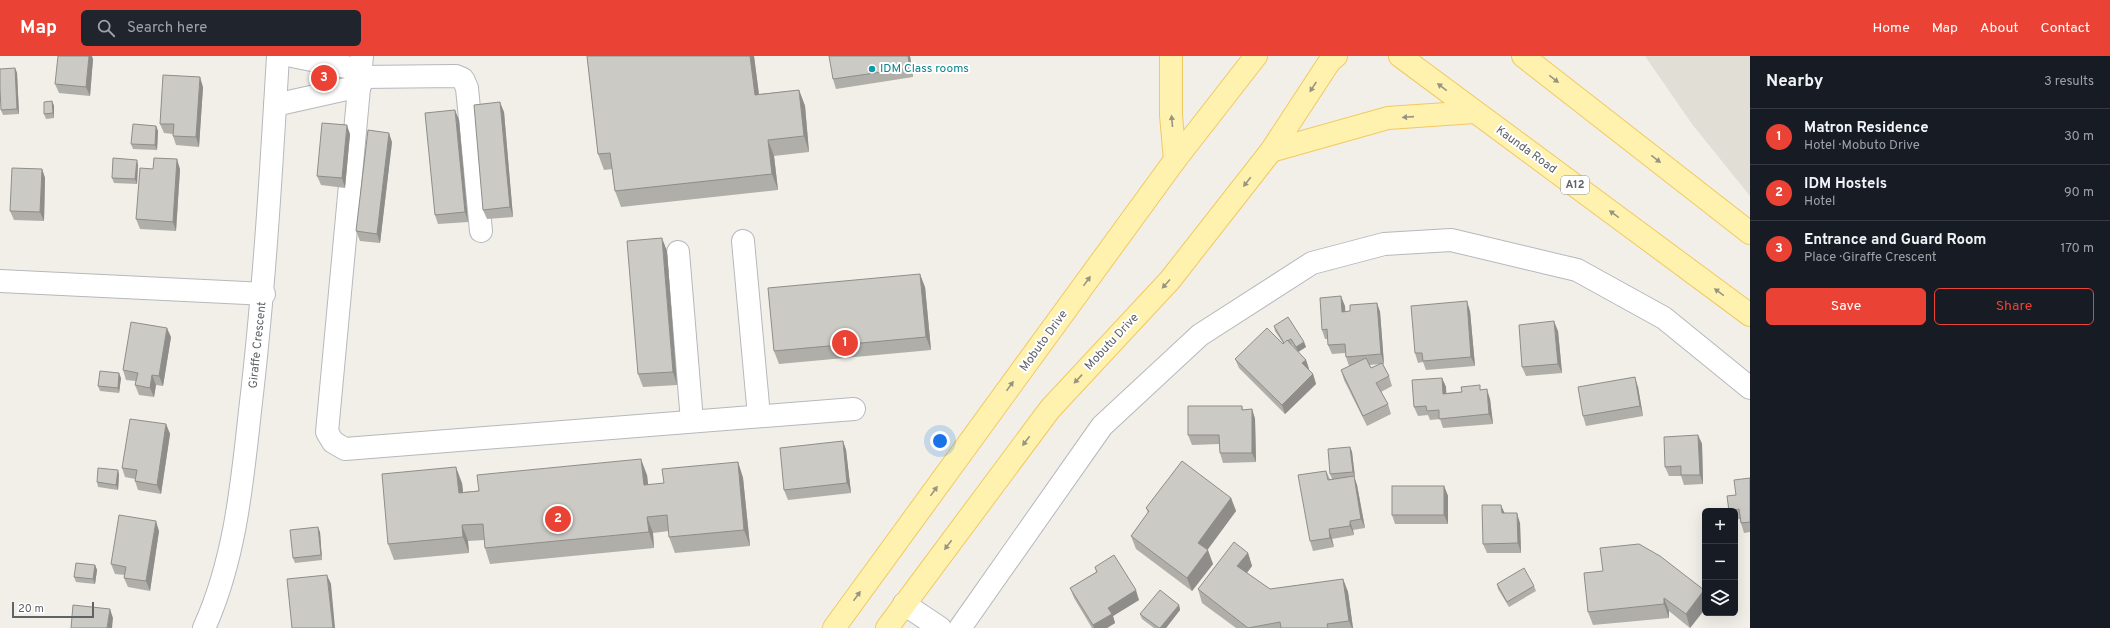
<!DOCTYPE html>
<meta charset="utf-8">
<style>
body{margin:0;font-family:Overpass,sans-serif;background:#20242c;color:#f1f3f6}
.controls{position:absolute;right:12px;bottom:12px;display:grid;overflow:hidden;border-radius:6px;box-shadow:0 4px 16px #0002}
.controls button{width:36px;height:36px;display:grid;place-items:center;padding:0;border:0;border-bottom:1px solid #363941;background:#171b24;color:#f1f3f6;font:20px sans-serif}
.scale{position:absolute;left:12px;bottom:10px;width:82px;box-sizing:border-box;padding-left:4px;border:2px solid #5f6368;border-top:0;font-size:11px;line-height:14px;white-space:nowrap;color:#5f6368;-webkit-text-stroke:3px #fff;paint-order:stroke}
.you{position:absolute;left:940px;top:385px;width:14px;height:14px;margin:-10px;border:3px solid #fff;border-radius:50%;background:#1a73e8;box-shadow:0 0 0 6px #1a73e833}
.badge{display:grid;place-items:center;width:26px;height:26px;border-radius:50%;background:#ea4335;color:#fff;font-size:13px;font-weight:700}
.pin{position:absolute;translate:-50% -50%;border:2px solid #fff;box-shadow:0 1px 4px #0006}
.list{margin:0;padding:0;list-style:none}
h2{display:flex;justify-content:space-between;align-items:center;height:52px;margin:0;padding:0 16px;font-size:17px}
h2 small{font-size:13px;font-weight:400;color:#9ea1a6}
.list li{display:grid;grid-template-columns:26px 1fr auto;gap:12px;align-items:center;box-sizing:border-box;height:56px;padding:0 16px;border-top:1px solid #363941}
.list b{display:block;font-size:15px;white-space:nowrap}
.list p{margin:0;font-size:13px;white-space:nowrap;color:#9ea1a6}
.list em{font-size:13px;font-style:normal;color:#9ea1a6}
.actions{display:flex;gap:8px;padding:12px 16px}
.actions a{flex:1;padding:9px 0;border:1px solid #ea4335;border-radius:6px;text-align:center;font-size:14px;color:#ea4335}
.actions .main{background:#ea4335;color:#fff}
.icon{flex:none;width:22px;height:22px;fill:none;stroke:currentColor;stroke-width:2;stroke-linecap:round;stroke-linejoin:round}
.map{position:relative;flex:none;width:1750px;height:572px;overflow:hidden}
header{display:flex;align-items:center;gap:24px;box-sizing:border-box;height:56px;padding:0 20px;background:#ea4335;color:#fff}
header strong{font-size:19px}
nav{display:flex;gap:22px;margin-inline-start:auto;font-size:14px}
.search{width:280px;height:36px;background:#20242c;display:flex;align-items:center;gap:10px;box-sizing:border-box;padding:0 14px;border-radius:6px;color:#9ea1a6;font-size:15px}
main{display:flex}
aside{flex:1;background:#171b24}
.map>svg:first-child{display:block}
.education{fill:#e1ded6}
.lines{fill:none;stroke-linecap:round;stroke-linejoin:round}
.minor-casing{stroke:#b5b8bc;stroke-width:24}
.major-casing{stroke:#f2c960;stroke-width:24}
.minor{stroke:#fff;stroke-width:22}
.major{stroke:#fff2af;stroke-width:22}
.wall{fill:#afaea9;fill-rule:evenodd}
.shaded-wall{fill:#8f8d8a}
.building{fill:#cccac5;stroke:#8f8d8a}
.oneway{fill:#979581}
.culture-dot{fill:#0f9aa8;stroke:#fff;stroke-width:1.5}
.labels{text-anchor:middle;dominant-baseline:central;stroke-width:4;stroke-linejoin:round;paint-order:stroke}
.shield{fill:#fff;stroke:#8f9295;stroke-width:1}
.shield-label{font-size:11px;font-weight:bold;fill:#5f6368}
.culture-label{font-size:12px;fill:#0d838f;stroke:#fff;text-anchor:start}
.street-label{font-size:12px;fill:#5f6368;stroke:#fff}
</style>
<header>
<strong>Map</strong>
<div class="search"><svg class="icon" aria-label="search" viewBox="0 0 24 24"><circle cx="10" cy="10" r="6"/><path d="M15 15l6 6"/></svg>Search here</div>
<nav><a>Home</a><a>Map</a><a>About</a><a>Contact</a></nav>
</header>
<main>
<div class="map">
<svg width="1750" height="572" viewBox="0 0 1750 572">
<rect width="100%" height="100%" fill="#f1efe8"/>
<!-- education -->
<path class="education" d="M1645,0h105v140l-58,-72z"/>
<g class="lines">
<!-- minor casing -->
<g class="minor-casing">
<g id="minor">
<path d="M292,0l69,14"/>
<path d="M362,0l-35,376 6,10 12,7 509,-40"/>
<path d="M360,21l96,-1 7,3 4,9 14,143"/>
<path d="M275,49l85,-19"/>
<path d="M743,185l16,175"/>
<path d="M678,196l14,169"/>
<path d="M0,225l264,13"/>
<path d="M904,548l36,24"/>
<path d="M204,572c31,-68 38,-144 46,-217 14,-118 21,-236 28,-355"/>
<path d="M960,572l142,-202 98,-91 112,-72 72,-19 67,-4 126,30 87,48 86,70"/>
</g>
</g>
<!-- major casing -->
<g class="major-casing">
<g id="major">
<path d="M1171,0v59l4,45"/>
<path d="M1400,0l350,259"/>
<path d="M1523,0l227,177"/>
<path d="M1271,95l117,-33 87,-6"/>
<path d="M834,572l341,-468 81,-104"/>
<path d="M887,572l163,-219 120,-129 101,-129 59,-90 6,-5"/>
</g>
</g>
<!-- minor -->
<use href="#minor" class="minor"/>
<!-- major -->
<use href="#major" class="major"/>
</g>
<!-- wall -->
<g class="wall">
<path d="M587,0h167l5,38 40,-4 6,16 4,46 -35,4 4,34 -157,17 -6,-16 -3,-22 -8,1 -6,-16z"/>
<path d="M910,0l3,21 -77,12 -3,-10z"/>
<path d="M93,3l-3,37 -31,-3 -4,-9z"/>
<path d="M15,12l2,5 2,41 -16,1 -2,-5z"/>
<path d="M328,12l2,5 -1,11h-11l-2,-5z"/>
<path d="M203,31l-4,60 -23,-2 -3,-9v-2l-9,-1 -4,-9z"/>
<path d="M52,45l2,5v12l-8,1 -2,-5z"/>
<path d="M504,56l9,105 -26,2 -4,-9z"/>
<path d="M459,64l9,102 -30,2 -3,-9z"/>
<path d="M156,70l2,5 -1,19 -24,-1 -2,-5z"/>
<path d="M350,78l-5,54 -24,-3 -4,-9z"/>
<path d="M392,86l-12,101 -20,-2 -4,-10z"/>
<path d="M138,109l-1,19 -23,-1 -2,-5z"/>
<path d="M42,113l3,9 -1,43 -30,-1 -4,-9z"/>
<path d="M153,113h27l-4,62 -36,-2 -4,-10z"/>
<path d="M667,195l10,134 -34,2 -5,-13z"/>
<path d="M925,231l6,63 -152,14 -5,-13z"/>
<path d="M1377,247l3,9 4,52h-1l6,12 3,10 -11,6 7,12 3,10 -24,12 -23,-46 -3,-10 8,-4 -3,-9 -1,-4 -13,1 -4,-9v-6h-3l-3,-9 23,-24v6l5,-1zM1380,308l-9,4 -1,-3z"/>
<path d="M1470,255l5,55 -49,4 -3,-8 -5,1 -3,-10z"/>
<path d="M1274,270l30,16 2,5 -8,5 8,8 3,9v1l4,4 3,10 -31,30 -46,-46 -4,-9 48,-15v-1l-8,-12zM1292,288l4,6 -5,-5z"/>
<path d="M1558,275l4,42 -36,3 -4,-9z"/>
<path d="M171,281l-8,49 -7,-1 -2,12 -15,-2 -4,-10 1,-4 -10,-1 -3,-10z"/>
<path d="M121,322l-2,15 -19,-2 -2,-5z"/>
<path d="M1442,322l4,9v6l35,-3 9,9 3,25 -50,4 -3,-9 -10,1 -2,-5 -10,1 -4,-9z"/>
<path d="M1638,331l5,29 -57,10 -3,-10z"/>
<path d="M1242,350l1,4 9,-1 3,10 1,43 -33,1 -3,-10v-9l-28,1 -4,-10z"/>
<path d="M166,368l4,10 -9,60 -23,-4 -3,-9v-2l-10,-2 -3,-9z"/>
<path d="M1698,379l4,9 1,40 -19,1 -3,-9h-12l-4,-9z"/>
<path d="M843,385l3,9 5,43 -63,7 -4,-10z"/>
<path d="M1350,391l2,5 3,25h-1l3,8 8,43 -12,2 1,5 -22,4 2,8 -21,4 -3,-10 16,-70 4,8h2l-2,-5z"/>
<path d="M738,406l5,16 7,68 -75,7 -6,-16v-6l-16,2 1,15 -164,16 -5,-16 -1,-8 -16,1 1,12 -75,7 -6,-16 74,-61 1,9 184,-17 1,10 16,-2z"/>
<path d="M118,414l1,5 -1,15 -20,-3 -1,-5z"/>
<path d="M1750,422v54l-6,1 -3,-10 -1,-4 -5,1v-9h-6l-2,-15 9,-1z"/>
<path d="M1444,430l4,10v28h-53l-3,-9z"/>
<path d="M1231,442l5,13 -29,39 6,14 -21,27 -56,-42 -5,-13 17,-23 -2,-5z"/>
<path d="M1504,457l16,10 1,30h-34l-4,-9z"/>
<path d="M159,475l-9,60 -22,-4 -4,-9 1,-3 -10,-1 -4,-10z"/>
<path d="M320,476l2,28 -27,3 -2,-5z"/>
<path d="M1248,497l4,13 -5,7 23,16 73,-10 5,13 5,36h-117l-34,-25 -4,-14z"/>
<path d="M95,509l2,5 -2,14 -19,-2 -2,-5z"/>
<path d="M1095,511l44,33 -26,16 2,7 -8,5h-15l-18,-30 -4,-10 26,-16z"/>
<path d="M1497,528l37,2 2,5 -27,16 -11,-18z"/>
<path d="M1704,534l1,3v16l-15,19 -21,-17v7l-76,7 -5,-13z"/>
<path d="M1179,549l1,5 -14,18h-12l-12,-9 -2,-5z"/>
</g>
<!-- shaded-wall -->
<g class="shaded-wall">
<path d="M89,0h3l1,3 -3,37 -4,-9z"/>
<path d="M750,0h4l7,55 -6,-16z"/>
<path d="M908,0h2l3,21 -3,-9z"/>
<path d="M15,12l2,5 2,41 -2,-5z"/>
<path d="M328,12l2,5 -1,11 -1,-5z"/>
<path d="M200,21l3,10 -4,60 -3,-10z"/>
<path d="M799,34l6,16 4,46 -5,-16z"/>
<path d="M52,45l2,5v12l-1,-5z"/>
<path d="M500,46l4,10 9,105 -3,-10z"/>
<path d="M455,54l4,10 9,102 -3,-10z"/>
<path d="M347,69l3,9 -5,54 -3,-10z"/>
<path d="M156,70l2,5 -1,19 -2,-5z"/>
<path d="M389,77l3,9 -12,101 -3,-9z"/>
<path d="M768,84l6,16 4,34 -6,-16z"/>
<path d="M177,103l3,10 -4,62 -3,-9z"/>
<path d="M137,104l1,5 -1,19 -2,-5z"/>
<path d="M42,113l3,9 -1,43 -4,-9z"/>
<path d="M662,182l5,13 10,134 -4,-13z"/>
<path d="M920,218l5,13 6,63 -5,-13z"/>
<path d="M1341,240l4,10 1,16 -4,-10z"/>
<path d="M1467,245l3,10 5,55 -4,-9z"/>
<path d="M1377,247l3,9 4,52 -3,-10z"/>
<path d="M1554,265l4,10 4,42 -4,-9z"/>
<path d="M167,272l4,9 -8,49 -4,-10z"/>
<path d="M1304,286l2,5 -8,5 -2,-5z"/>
<path d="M1306,304l3,9 -4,4 -3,-10z"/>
<path d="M119,317l2,5 -2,15 -1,-5z"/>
<path d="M1313,318l3,10 -31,30 -3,-9z"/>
<path d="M152,319l4,10 -2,12 -4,-9z"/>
<path d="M1635,321l3,10 5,29 -3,-10z"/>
<path d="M1442,322l4,9 1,16 -4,-9z"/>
<path d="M1487,333l3,10 3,25 -4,-10z"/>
<path d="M1252,353l3,10 1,43 -4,-9z"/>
<path d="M166,368l4,10 -9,60 -4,-9z"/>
<path d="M1698,379l4,9 1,40 -3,-9z"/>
<path d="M843,385l3,9 5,43 -4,-10z"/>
<path d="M1350,391l2,5 3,25 -2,-5z"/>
<path d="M641,403l6,16 3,26 -6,-16z"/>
<path d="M738,406l5,16 7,68 -6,-16z"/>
<path d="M456,411l6,16 3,26 -6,-16z"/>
<path d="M118,414l1,5 -1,15 -2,-5z"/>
<path d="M1354,420l3,9 8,43 -4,-9z"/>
<path d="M1444,430l4,10v28l-4,-9z"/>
<path d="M1231,442l5,13 -33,45 -5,-13z"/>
<path d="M1501,449l4,9 -3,-1z"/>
<path d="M1517,457l3,10 1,30 -3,-10z"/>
<path d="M647,461l6,16 1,15 -5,-16z"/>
<path d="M156,465l3,10 -9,60 -4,-10z"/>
<path d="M1350,465l3,9 1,5 -4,-9z"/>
<path d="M462,469l6,16 1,12 -6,-16z"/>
<path d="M318,471l2,5 2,28 -1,-5z"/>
<path d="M1329,473l3,10 2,8 -4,-9z"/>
<path d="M1208,494l5,14 -21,27 -5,-13z"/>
<path d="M1248,497l4,13 -10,13 -5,-13z"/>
<path d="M95,509l2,5 -2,14 -2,-5z"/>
<path d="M327,519l4,9 4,44h-2z"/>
<path d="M1343,523l5,13 5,36h-1l-3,-7z"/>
<path d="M1136,534l3,10 -26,16 2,7 -8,5h-13l-1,-3 15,-17z"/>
<path d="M1704,534l1,3v16l-15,19 -4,-14z"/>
<path d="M1664,542l5,13v7l-5,-14z"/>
<path d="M1179,549l1,5 -14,18h-6z"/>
<path d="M110,553l3,9 -1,10h-5z"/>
</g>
<!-- building -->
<g class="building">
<path d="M58,0h31l-3,31 -31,-3z"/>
<path d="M587,0h163l5,39 44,-5 5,46 -36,4 4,34 -157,17 -5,-38 -12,1z"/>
<path d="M829,0h79l2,12 -77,11z"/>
<path d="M317,11l11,1v11h-12z"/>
<path d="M15,12l2,41 -16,1 -1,-22v-19z"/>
<path d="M163,19l37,2 -4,60 -23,-1 1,-12h-14z"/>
<path d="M52,45l1,12 -9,1v-12z"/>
<path d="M500,46l10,105 -27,3 -9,-105z"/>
<path d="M455,54l10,102 -30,3 -10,-102z"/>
<path d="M322,67l25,2 -5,53 -25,-2z"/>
<path d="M133,68l23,2 -1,19 -24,-1z"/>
<path d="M368,74l21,3 -12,101 -21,-3z"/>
<path d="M113,102l24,2 -2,19 -23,-1z"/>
<path d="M154,102l23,1 -4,63 -37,-3 4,-51 13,1z"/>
<path d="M12,112l30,1 -2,43 -30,-1z"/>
<path d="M662,182l11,134 -35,2 -11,-133z"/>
<path d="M920,218l6,63 -152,14 -6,-63z"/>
<path d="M1341,240l1,16 8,-1v-6l27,-2 4,51 -35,3 -1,-13 -17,1 -1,-16 -5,1 -2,-32z"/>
<path d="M1467,245l4,56 -48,4 -1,-8h-7l-4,-47z"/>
<path d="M1288,261l16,25 -8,5 -5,-8 -4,2v-1l-3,3 -10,-17z"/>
<path d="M1554,265l4,43 -36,3 -3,-42z"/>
<path d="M131,266l36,6 -8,48 -7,-1 -2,13 -15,-3 3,-12 -15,-3z"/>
<path d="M1267,272l16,16 4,-4 19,20 -4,3 11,11 -31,31 -47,-46z"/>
<path d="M1366,302l5,10 11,-5 7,13 -13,7 12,21 -25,12 -22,-46z"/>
<path d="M100,315l19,2 -1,15 -20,-2z"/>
<path d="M1635,321l5,29 -57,10 -5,-29z"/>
<path d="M1442,322l1,16 19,-2 -1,-5 19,-2v5l7,-1 2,25 -50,5v-9l-12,1 -1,-5 -12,1 -2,-27z"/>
<path d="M1188,350h54v4l10,-1v44h-32l-1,-18h-31z"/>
<path d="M130,363l36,5 -9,61 -22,-4 2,-11 -15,-2z"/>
<path d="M1698,379l2,40h-19v-9l-16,1 -1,-30z"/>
<path d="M843,385l4,42 -63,7 -4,-42z"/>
<path d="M1350,391l3,25 -23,2 -2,-25z"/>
<path d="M641,403l3,26 20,-2 -2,-14 76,-7 6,68 -75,7 -2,-22 -20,2 2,15 -164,16 -2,-24 -21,1 1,12 -75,7 -6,-70 74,-7 3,26 20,-2 -2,-16z"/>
<path d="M1182,405l49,37 -33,45 10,7 -21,28 -56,-42 18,-25 -3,-3z"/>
<path d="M98,412l20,2 -2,15 -19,-3z"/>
<path d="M1326,415l2,9 26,-4 7,43 -11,2v5l-21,3 1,9 -20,3 -12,-66z"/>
<path d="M1750,422v44l-9,1 -2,-14 -10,2 -2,-15 9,-1 -2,-15z"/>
<rect x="1392" y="430" width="52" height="29"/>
<path d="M1482,449h19l1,8h15l1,30 -35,1z"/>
<path d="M119,459l37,6 -10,60 -22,-3 2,-11 -15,-3z"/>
<path d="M318,471l3,28 -28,3 -3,-28z"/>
<path d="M1234,486l14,11 -11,13 33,23 73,-10 6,42 -22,3 1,4h-47l-1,-6 -32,6 -50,-39z"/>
<path d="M1639,488l21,12 44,34 -18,24 -22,-16v6l-76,8 -4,-39 19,-2 -3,-23z"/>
<path d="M1114,499l22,35 -28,18 4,6 -19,11 -23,-37 27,-16 -2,-5z"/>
<path d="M76,507l19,2 -2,14 -19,-2z"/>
<path d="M1524,512l10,18 -27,16 -10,-18z"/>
<path d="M327,519l6,53h-41l-5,-49z"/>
<path d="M1160,534l19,15 -19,23h-1l-19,-14z"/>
<path d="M73,549l37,4 -3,19h-36z"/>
</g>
<!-- one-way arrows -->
<defs><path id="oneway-solid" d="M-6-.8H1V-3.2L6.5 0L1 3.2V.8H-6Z"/></defs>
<g class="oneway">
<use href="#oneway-solid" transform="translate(1554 23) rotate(38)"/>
<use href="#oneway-solid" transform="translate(1313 31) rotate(123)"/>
<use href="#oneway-solid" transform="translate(1442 31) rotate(-143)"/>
<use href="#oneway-solid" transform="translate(1408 61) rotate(176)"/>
<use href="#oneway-solid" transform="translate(1172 65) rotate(-95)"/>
<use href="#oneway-solid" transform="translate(1656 103) rotate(38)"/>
<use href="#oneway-solid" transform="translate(1247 126) rotate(128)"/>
<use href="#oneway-solid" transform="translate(1614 158) rotate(-144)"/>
<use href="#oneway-solid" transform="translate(1087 225) rotate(-54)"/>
<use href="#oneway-solid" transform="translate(1166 228) rotate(132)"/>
<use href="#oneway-solid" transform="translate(1719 236) rotate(-144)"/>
<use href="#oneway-solid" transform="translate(1078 323) rotate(133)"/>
<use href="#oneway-solid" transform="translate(1010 330) rotate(-54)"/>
<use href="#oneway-solid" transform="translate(1026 385) rotate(127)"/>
<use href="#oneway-solid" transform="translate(934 435) rotate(-54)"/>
<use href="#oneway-solid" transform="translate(948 489) rotate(127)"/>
<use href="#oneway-solid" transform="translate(857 540) rotate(-54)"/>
</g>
<!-- markers -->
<circle class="culture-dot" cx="872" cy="13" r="4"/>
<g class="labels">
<!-- shield labels -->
<rect class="shield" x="1561" y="120" width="28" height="18" rx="3"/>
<g class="shield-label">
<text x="1575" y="129">A12</text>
</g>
<!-- culture labels -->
<g class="culture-label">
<text x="880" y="13">IDM Class rooms</text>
</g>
<!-- street labels -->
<g class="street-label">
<text transform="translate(1526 94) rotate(36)">Kaunda Road</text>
<text transform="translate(1044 285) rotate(-54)">Mobuto Drive</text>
<text transform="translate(1112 286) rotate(-47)">Mobutu Drive</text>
<text transform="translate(258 289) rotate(-84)">Giraffe Crescent</text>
</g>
</g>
</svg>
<div class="controls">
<button>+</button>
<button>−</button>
<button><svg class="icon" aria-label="layers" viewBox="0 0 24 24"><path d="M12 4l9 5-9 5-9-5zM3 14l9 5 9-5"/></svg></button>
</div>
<div class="scale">20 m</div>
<div class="you"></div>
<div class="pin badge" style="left:845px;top:287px">1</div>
<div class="pin badge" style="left:558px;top:463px">2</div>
<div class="pin badge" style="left:324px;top:22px">3</div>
</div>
<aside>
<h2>Nearby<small>3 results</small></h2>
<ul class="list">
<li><span class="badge">1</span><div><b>Matron Residence</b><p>Hotel · Mobuto Drive</p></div><em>30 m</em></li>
<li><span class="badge">2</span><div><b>IDM Hostels</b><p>Hotel</p></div><em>90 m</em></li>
<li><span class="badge">3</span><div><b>Entrance and Guard Room</b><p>Place · Giraffe Crescent</p></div><em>170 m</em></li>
</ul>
<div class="actions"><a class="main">Save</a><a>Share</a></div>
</aside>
</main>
